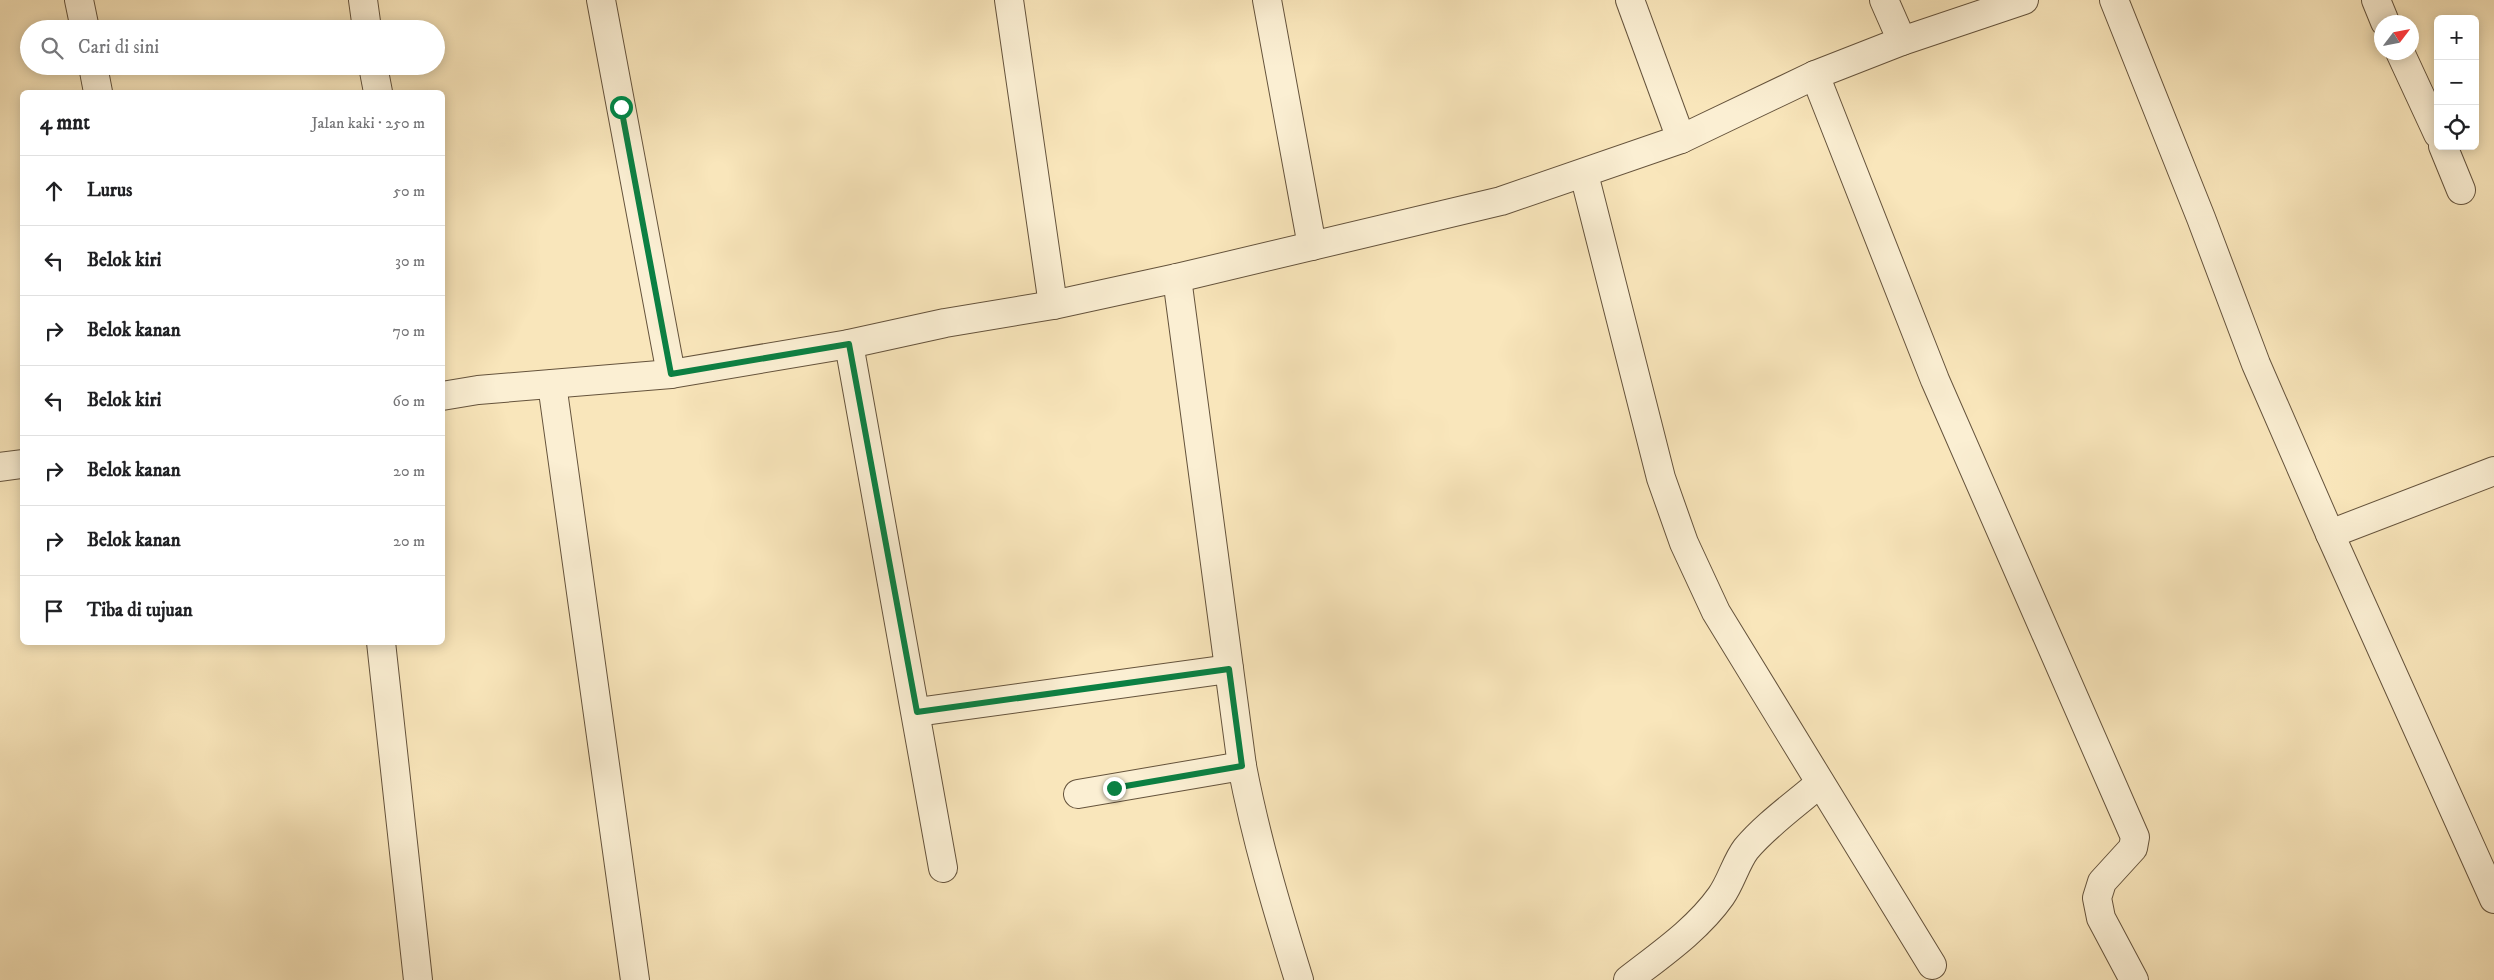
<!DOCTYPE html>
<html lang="id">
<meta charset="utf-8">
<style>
body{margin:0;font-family:"IM FELL DW Pica",serif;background:#f6f6f6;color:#202124}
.controls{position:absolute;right:15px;top:15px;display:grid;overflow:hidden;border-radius:8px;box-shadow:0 2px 12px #0003}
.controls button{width:45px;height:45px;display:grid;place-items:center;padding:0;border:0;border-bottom:1px solid #e0e0e0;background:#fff;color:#202124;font:25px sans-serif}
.compass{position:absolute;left:2374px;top:15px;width:45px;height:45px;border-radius:50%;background:#fff;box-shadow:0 2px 12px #0003;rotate:58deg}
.stop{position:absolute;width:15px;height:15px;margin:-11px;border:4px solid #0b8043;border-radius:50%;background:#fff}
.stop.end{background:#0b8043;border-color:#fff;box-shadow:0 1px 5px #0008}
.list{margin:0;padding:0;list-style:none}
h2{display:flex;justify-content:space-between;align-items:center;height:65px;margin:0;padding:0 20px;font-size:21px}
h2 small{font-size:16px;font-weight:400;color:#757577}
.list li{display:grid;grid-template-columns:32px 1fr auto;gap:15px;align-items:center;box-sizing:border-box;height:70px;padding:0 20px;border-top:1px solid #e0e0e0}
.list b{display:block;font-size:19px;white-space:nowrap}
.list em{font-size:16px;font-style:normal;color:#757577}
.icon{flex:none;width:28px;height:28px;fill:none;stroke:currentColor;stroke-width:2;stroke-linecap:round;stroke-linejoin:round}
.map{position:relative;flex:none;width:2494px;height:980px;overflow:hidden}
.search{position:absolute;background:#fff;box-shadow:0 2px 12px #0003;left:20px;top:20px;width:425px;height:55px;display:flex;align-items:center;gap:12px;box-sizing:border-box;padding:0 18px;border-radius:28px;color:#757577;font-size:19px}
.panel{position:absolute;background:#fff;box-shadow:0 2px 12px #0003;left:20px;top:90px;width:425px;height:555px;border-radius:8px}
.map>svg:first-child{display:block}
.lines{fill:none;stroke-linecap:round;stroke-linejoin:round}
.minor-casing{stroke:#65533c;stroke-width:30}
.minor{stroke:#fbefd3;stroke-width:28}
.route{stroke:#0b8043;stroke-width:6}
</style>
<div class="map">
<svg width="2494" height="980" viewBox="0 0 2494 980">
<rect width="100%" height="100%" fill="#f9e6bb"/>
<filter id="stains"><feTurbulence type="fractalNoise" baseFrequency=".004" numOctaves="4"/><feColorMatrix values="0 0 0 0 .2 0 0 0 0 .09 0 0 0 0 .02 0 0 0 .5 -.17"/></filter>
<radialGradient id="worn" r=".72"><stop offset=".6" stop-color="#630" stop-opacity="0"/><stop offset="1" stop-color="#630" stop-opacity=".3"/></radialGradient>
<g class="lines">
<!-- minor casing -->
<g class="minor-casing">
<g id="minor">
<path d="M79,0l6,29"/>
<path d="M363,0l4,29"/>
<path d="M601,0l70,374"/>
<path d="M1009,0l44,305"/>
<path d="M1267,0l45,246"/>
<path d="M1630,0l51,139"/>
<path d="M1884,0l18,41"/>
<path d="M2114,0l87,218 55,146 74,170 164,365"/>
<path d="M2376,0l9,22"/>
<path d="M2400,52l38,82"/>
<path d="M93,66l5,26"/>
<path d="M373,66l5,26"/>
<path d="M1815,75l120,305 200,457 -2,11 -31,34 -5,16 4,20 33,62"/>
<path d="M2443,146l18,44"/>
<path d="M1584,174l77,304 23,65 32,69 216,353"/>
<path d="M1177,278l65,488c14,73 35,143 57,214"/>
<path d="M849,344l94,524"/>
<path d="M552,384l83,596"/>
<path d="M442,396l36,-6 193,-16 178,-30 96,-21 108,-18 124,-27 324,-77 180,-62 134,-64 87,-34 122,-41"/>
<path d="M0,467l22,-3"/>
<path d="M2330,534l164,-63"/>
<path d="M381,642l37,338"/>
<path d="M917,712l312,-43"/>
<path d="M1078,794l164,-28"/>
<path d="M1628,980c32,-25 69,-50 93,-84 10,-14 15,-34 25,-47 21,-25 50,-45 74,-66"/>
</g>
</g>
<!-- minor -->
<use href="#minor" class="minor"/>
</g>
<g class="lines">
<!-- route -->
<path class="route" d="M621,107l50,267 178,-30 68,368 312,-43 13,97 -128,22"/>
</g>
<rect width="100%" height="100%" filter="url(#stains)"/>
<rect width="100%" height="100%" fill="url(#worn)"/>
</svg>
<div class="controls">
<button>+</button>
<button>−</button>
<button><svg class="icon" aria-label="locate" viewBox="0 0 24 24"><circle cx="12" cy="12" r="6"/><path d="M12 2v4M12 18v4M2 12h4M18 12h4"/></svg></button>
</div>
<svg class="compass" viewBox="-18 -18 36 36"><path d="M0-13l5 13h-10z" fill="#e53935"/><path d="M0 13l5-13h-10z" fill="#757577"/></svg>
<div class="stop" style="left:621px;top:107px"></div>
<div class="stop end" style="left:1114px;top:788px"></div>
<div class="search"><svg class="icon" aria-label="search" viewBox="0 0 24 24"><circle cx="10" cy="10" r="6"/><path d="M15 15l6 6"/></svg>Cari di sini</div>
<section class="panel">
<h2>4 mnt<small>Jalan kaki · 250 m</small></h2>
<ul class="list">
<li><svg class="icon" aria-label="ahead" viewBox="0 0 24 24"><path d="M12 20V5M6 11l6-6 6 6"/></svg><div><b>Lurus</b></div><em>50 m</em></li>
<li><svg class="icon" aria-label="left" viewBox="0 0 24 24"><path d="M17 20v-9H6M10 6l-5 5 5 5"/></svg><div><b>Belok kiri</b></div><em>30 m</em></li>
<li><svg class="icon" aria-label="right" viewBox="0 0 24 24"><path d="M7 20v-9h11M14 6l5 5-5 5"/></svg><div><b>Belok kanan</b></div><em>70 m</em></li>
<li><svg class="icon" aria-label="left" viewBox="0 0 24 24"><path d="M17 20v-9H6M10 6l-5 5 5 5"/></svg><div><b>Belok kiri</b></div><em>60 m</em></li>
<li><svg class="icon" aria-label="right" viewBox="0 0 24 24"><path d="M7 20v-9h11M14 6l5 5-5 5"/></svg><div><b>Belok kanan</b></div><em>20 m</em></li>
<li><svg class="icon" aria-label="right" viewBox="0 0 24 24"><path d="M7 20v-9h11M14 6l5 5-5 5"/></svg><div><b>Belok kanan</b></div><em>20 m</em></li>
<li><svg class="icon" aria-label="arrive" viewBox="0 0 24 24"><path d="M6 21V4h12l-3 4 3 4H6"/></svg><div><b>Tiba di tujuan</b></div></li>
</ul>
</section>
</div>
